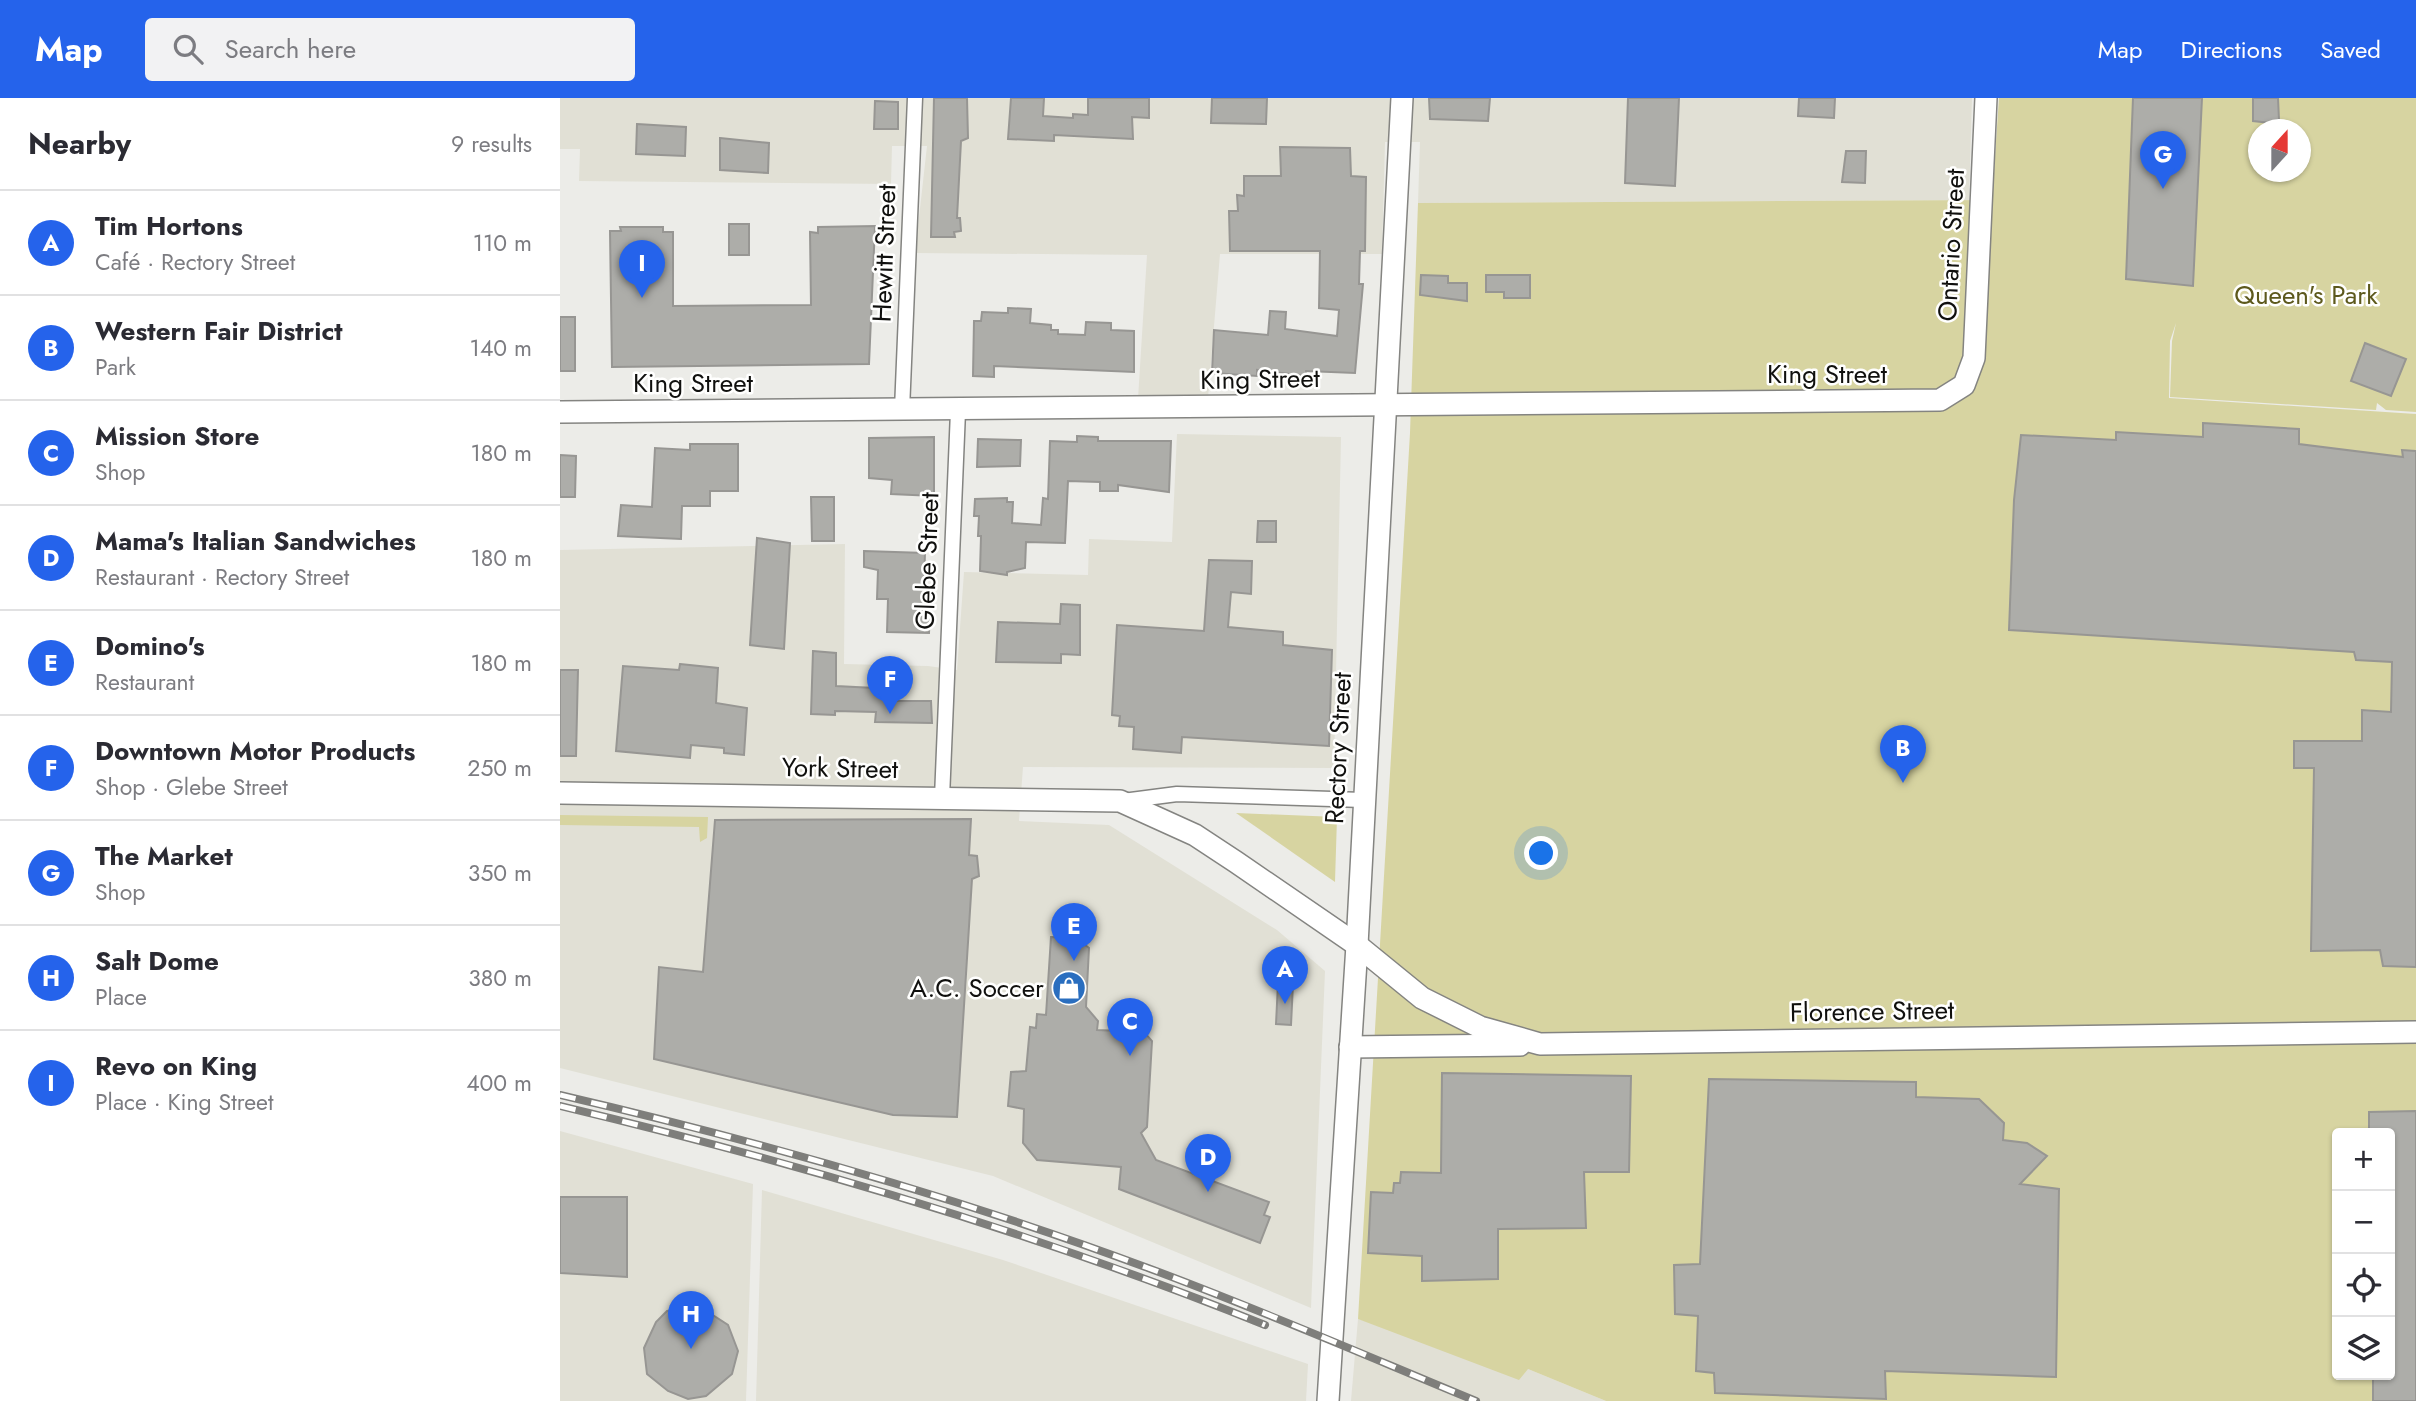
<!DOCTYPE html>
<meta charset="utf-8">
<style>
body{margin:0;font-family:Jost,sans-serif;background:#f2f2f3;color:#2b2b33}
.controls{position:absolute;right:21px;bottom:21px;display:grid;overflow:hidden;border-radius:7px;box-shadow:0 2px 5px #0004}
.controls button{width:63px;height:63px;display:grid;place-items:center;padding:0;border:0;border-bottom:2px solid #e1e1e2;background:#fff;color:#2b2b33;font:35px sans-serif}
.compass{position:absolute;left:1688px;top:21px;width:63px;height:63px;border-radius:50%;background:#fff;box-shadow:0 2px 5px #0004;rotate:21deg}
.you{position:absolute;left:982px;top:756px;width:24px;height:24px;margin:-18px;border:5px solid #fff;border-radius:50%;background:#1a73e8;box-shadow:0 0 0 10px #1a73e833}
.badge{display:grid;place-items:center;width:46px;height:46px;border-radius:50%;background:#2563eb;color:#fff;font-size:23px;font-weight:700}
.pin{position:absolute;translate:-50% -58px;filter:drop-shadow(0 2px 4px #0008)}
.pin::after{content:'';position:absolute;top:37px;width:24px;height:21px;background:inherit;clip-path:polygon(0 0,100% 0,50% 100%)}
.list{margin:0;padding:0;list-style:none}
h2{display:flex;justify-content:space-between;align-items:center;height:91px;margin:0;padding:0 28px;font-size:30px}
h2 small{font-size:23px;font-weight:400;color:#7c7c81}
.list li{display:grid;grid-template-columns:46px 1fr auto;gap:21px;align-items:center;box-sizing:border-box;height:105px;padding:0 28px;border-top:2px solid #e1e1e2}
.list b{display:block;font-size:26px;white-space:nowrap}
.list p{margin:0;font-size:23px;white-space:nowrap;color:#7c7c81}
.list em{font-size:23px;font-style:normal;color:#7c7c81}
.icon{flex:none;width:38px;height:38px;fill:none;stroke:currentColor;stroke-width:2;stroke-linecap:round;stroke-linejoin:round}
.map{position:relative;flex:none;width:1856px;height:1303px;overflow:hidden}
header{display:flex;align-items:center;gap:42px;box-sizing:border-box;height:98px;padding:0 35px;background:#2563eb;color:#fff}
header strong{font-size:33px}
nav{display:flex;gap:38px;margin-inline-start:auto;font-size:24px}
.search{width:490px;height:63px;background:#f2f2f3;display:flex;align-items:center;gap:18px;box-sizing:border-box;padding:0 24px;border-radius:7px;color:#7c7c81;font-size:26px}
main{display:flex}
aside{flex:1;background:#fff}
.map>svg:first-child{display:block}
.built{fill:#e1e0d5}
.green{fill:#d7d4a1;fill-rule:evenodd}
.building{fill:#adada9;stroke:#979693;stroke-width:2}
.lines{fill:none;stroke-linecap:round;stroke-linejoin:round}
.street-casing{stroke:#848481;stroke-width:17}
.secondary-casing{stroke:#848481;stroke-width:24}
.street{stroke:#fff;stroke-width:14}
.secondary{stroke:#fff;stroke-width:21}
.rail-casing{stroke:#7e7e7b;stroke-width:8}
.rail{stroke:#fffffe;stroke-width:5;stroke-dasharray:16;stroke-linecap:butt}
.labels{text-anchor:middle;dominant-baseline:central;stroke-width:5;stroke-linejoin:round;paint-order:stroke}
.street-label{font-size:26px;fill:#10100e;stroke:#fffffe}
.park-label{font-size:26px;fill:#5d591d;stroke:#fffffe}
.poi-label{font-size:26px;fill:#10100e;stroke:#fffffe;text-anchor:end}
</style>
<header>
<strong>Map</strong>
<div class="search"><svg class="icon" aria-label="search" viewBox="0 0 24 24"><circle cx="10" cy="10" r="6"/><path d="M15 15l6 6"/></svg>Search here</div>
<nav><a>Map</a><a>Directions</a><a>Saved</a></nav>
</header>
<main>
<aside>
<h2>Nearby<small>9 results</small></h2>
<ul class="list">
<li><span class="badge">A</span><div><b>Tim Hortons</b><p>Café · Rectory Street</p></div><em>110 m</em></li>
<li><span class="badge">B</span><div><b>Western Fair District</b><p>Park</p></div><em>140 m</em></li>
<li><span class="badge">C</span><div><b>Mission Store</b><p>Shop</p></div><em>180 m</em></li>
<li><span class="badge">D</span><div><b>Mama's Italian Sandwiches</b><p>Restaurant · Rectory Street</p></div><em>180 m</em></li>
<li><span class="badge">E</span><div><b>Domino's</b><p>Restaurant</p></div><em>180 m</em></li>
<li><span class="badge">F</span><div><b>Downtown Motor Products</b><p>Shop · Glebe Street</p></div><em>250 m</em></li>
<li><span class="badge">G</span><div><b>The Market</b><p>Shop</p></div><em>350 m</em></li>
<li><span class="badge">H</span><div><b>Salt Dome</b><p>Place</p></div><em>380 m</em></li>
<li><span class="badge">I</span><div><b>Revo on King</b><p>Place · King Street</p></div><em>400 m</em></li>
</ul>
</aside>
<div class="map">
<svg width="1856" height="1303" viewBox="0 0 1856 1303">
<rect width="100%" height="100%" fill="#ecece8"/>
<!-- built -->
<g class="built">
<path d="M0,0h1412l-3,102 -551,3 2,-61h-35l-3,112h-162l-12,144 -70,1 9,-144 -232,-2 12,-107h-35l-1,38 -312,-3 1,-32h-20z"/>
<path d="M617,336l164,3 -7,331 -311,-1 -4,54 90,4 168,105 48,41 -14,337 -318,-132 -433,-108v-518l285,-6 -1,120 84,2 29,4 7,-98 124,3 1,-36 83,3z"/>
<path d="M0,1033l193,53 -7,217h-186z"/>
<path d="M202,1092l241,70 305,104 -2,37h-550z"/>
<path d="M798,1221l170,50 78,32h-255z"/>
</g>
<!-- green -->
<g class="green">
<path d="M1439,0h417v314l-30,-2 -9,-7 -1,7 -206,-13 2,-56 4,-18 -6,18 -1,57 247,16v987h-810l-78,-32 -9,11 -161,-61 52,-886 8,-230 574,-3zM1699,32h42v42h-42zM1777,1035h53v242h-53z"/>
<path d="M676,715l101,4 -2,65z"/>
<path d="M0,717l148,2 -1,21 -7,4 -1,-15 -139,-2z"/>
</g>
<!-- building -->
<g class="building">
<path d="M374,0h33l1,40 -7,3 -4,77h3l1,13 -7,1 1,5h-24z"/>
<path d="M451,0h33l-1,18 30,2v-4l15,1v-17h61v20l-17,-1 1,22 -79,-4v6l-46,-2z"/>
<path d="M652,0h55l-1,26 -55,-1z"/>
<path d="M869,0h61l-2,23 -58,-2z"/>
<path d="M1068,0h51l-4,88 -50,-3z"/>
<path d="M1239,0h36l-1,20 -36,-2z"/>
<path d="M1573,0h69l-9,188 -67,-7z"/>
<path d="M1693,0h25l1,22 -8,3 -18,-2z"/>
<path d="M315,3l23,1v27h-24z"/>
<path d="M77,26l49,3 -1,29 -49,-2z"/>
<path d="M160,40l49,5 -1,30 -48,-3z"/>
<path d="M720,49l70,1 1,28 15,1 -1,74h-5l-1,33h4l-8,89 -49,-2v5l-49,-6v6l-45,-3 2,-43 54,5 2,-24 16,1 -1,17 52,7 2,-26 -20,-2 1,-57h-90l-1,-40h9l-1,-16 7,1v-20h37z"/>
<path d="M1286,53h20l-1,32 -23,-1z"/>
<rect x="169" y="126" width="20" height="31"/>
<path d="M315,128l-6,138 -257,3 -2,-136h11l-1,-4h43v5h10v74l138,-1 -1,-73 8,1v-6z"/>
<path d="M861,177l27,1v7h19v18l-47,-6z"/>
<path d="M926,177h44v23h-26v-6h-18z"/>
<path d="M448,210l23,1 -1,14 21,2v5h7v4l27,1 1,-13 25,1v7l23,1v41l-140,-6v11l-21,-1 1,-55h7l1,-9 26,1z"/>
<rect x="0" y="219" width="15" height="54"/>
<path d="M1805,245l41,16 -15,37 -40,-15z"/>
<path d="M1643,325l96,6v15l104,13 -1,-7 14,1v516l-33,-1 -3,-16 -69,1 3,-183h-20v-27h68v-31l29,2 1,-50 -36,-2 -2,-8 -345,-22 5,-130 7,-65 95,5v-8l87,5z"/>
<path d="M517,338l21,1v4h73l-2,51 -51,-7v6h-18v-9l-32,-1 -3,62 -39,-1 -1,26 -18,4v3l-27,-4 1,-35h-3l1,-20h-5l1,-17 32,-1v4h6l-1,21 29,2 2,-27 5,1 2,-58 27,1z"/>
<path d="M374,339v59l-43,-2 1,-14 -23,-2v-40z"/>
<path d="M418,341l43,1 -1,26 -43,1z"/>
<path d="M130,346h48v47h-28v15h-28l-1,33 -63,-3 3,-31 31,2 3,-59 35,2z"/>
<path d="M0,357l16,1 -1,41h-15z"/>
<path d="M251,399h23v44h-22z"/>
<path d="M698,423h18v21h-19z"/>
<path d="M197,440l33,5 -6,106 -34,-4z"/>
<path d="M304,453l61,2 -2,60h7l-1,20 -42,-1 1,-33h-11l1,-29 -14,-3z"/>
<path d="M649,462l43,1 -1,33 -20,-2 -3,35 55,5v13l49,5 -3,96 -147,-9 -1,16 -48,-4 1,-22 -15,-1 1,-10 -8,-1 5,-90 87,6z"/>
<path d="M501,506l19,1v50l-19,-1v9l-65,-1 2,-40 62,2z"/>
<path d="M253,553l23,2v33l58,3v12h37l1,22 -57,-1 1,-10 -41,-1v4l-24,-1z"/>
<path d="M120,566l38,4 -2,35 31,5 -3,47 -20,-2v-5l-33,-3 -1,13 -74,-7 7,-85 56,4z"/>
<path d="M0,572h18l-2,86h-16z"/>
<path d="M411,721l-2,36 8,1 2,20 -7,3 -15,238 -64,-2 -239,-56 5,-92 44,5 12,-152z"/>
<path d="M491,839l25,1 13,10 -3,59 12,14 -1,9 47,2 8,9 -5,86 -6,6 15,27 113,42 -5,13 6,2 -10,26 -141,-54 2,-22 -84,-7 -14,-17 1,-34 -16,-3 3,-34 15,-1 4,-44 6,1 1,-14 9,1z"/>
<path d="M718,885l15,1 -2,41 -15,-1z"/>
<path d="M882,975l189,3 -2,96h-45l2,56 -88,1v50l-76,2v-25l-54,-3 3,-61 22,1 1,-10h6l1,-11 40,1z"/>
<path d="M1149,981l207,3v15l63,2 25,24 -1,17 24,3 20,13 -27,28 39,5 -3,188 -171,-6 1,28 -171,-6 -1,-20 -18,-2 2,-55 -23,-2 -1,-49 26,-1z"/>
<path d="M1856,1013v290h-43v-26h17v-242h-21v-21z"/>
<path d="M0,1099h67v80l-67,-4z"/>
<path d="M144,1202l1,10 23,15 10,26 -6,23 -26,22 -18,3 -20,-8 -21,-17 -3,-26 12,-26 11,-11 16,-2 1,-8z"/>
</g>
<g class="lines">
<!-- street casing -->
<g class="street-casing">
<g id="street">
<path d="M342,312l13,-312"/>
<path d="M382,700l16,-387"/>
<path d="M563,703l54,-7 186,6"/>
</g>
</g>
<!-- secondary casing -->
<g class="secondary-casing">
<g id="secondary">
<path d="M0,314l1380,-12 24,-15 10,-27 12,-260"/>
<path d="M0,695l560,8 75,34 41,27 121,83 65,53 58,29 60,17 876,-12"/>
<path d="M790,949l170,-2"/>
<path d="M768,1303l29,-456 45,-847"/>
</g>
</g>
<!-- street -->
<use href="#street" class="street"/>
<!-- secondary -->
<use href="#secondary" class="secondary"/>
<!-- rail casing -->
<g class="rail-casing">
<g id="rail">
<path d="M0,997c198,46 397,102 588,173 111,41 219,88 328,133"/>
<path d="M0,1008c239,57 477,127 705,219"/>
</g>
</g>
<!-- rail -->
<use href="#rail" class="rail"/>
</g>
<!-- icons -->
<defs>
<g id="shop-disc" transform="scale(1.75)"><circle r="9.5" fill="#2a6ebf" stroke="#fffffe"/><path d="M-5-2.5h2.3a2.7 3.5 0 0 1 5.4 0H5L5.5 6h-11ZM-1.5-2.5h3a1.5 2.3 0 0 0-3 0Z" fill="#fff"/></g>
</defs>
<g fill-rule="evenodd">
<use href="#shop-disc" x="509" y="890"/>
</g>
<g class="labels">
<!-- street labels -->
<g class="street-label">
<text transform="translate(1391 147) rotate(-87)">Ontario Street</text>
<text transform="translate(324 155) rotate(-88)">Hewitt Street</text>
<text x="1267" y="276">King Street</text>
<text transform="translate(700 281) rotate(-1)">King Street</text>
<text x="133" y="285">King Street</text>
<text transform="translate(367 463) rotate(-88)">Glebe Street</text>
<text transform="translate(778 650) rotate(-87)">Rectory Street</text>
<text transform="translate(280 670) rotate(1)">York Street</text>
<text transform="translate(1312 913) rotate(-1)">Florence Street</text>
</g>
<!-- park labels -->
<g class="park-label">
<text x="1746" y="197">Queen's Park</text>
</g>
<!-- poi labels -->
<g class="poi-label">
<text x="484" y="890">A.C. Soccer</text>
</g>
</g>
</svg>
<div class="controls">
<button>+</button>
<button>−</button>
<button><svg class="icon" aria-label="locate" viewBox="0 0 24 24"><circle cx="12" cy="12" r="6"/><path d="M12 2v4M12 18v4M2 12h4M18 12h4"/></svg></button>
<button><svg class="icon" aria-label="layers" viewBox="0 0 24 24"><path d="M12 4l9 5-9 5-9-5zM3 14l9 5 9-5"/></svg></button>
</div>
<svg class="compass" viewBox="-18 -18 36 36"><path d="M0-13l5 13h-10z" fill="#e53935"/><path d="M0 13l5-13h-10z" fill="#7c7c81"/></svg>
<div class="you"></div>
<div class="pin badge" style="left:725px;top:906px">A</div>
<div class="pin badge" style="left:1343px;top:685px">B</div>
<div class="pin badge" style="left:570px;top:958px">C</div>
<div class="pin badge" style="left:648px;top:1094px">D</div>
<div class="pin badge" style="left:514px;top:863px">E</div>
<div class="pin badge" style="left:330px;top:616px">F</div>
<div class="pin badge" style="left:1603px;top:91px">G</div>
<div class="pin badge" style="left:131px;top:1251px">H</div>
<div class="pin badge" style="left:82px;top:200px">I</div>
</div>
</main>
